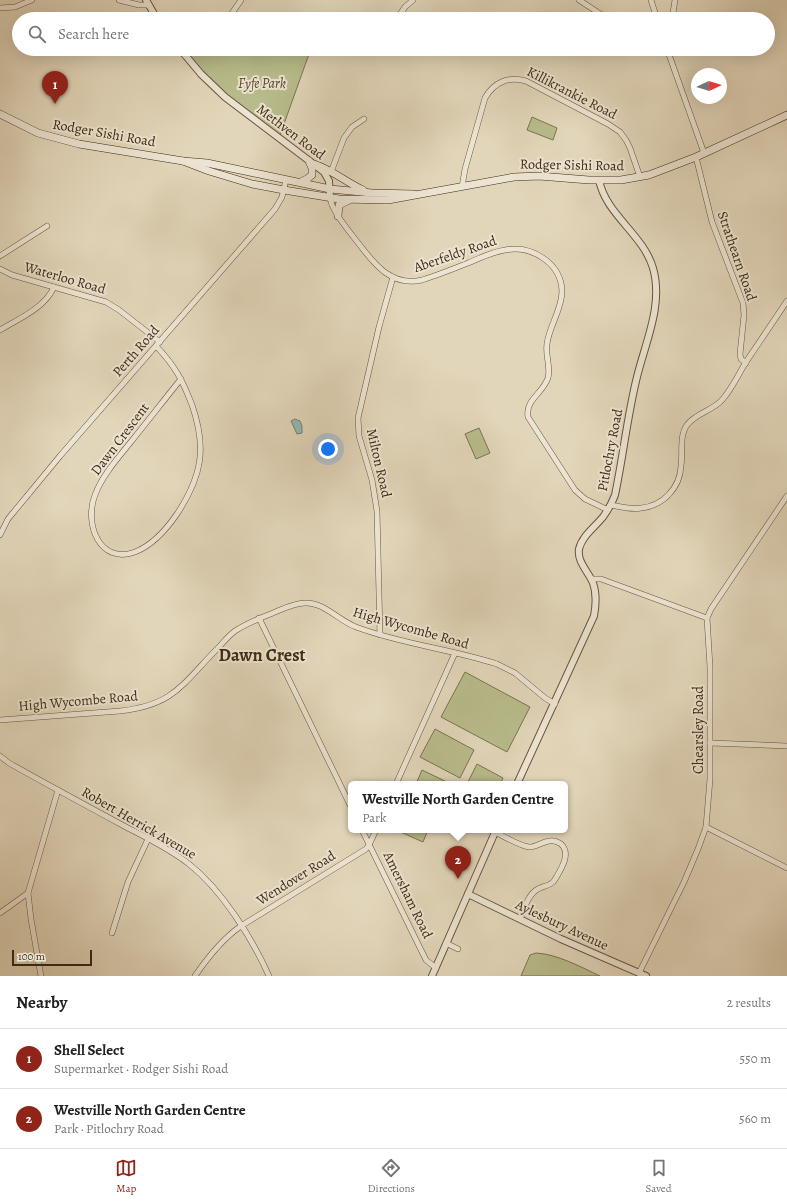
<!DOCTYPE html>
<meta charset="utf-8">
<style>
body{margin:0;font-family:Alegreya,serif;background:#f2f2f2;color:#202124}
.compass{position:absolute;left:691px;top:68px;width:36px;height:36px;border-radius:50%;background:#fff;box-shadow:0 4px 16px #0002;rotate:86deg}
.scale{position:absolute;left:12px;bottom:10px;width:80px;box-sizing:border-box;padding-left:4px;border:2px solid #3f2a12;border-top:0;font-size:11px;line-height:14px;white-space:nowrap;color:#3f2a12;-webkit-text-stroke:3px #ece4d2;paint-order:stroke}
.you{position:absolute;left:328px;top:449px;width:14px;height:14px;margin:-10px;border:3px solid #fff;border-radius:50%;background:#1a73e8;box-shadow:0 0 0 6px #1a73e833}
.badge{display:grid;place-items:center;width:26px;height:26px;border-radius:50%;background:#8f2418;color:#fff;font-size:13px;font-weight:700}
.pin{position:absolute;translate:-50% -33px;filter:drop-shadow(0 1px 2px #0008)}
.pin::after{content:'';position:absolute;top:21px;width:14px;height:12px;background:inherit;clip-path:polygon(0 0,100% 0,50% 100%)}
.popup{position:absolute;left:348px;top:781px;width:220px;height:52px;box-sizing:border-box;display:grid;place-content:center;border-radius:6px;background:#fff;filter:drop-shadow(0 1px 3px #0005);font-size:13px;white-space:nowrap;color:#757577}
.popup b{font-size:15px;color:#202124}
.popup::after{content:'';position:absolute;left:50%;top:100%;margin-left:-8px;border:8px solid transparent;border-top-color:#fff}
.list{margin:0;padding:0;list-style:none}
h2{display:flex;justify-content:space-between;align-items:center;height:52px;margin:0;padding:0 16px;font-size:17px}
h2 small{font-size:13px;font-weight:400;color:#757577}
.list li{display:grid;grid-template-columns:26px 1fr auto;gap:12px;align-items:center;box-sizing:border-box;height:60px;padding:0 16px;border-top:1px solid #e0e0e0}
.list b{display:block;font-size:15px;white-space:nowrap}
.list p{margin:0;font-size:13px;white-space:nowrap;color:#757577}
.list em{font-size:13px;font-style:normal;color:#757577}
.icon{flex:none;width:22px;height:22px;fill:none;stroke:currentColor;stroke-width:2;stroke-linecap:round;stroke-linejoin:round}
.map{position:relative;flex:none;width:787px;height:976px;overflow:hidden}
.search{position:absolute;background:#fff;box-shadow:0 4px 16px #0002;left:12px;right:12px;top:12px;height:44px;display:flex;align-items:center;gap:10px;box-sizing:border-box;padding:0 14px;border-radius:22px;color:#757577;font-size:15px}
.sheet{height:172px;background:#fff}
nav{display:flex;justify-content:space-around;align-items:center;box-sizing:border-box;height:56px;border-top:1px solid #e0e0e0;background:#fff;font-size:11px;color:#757577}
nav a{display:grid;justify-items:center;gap:2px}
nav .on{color:#8f2418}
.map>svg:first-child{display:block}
.green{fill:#b8bc8c;stroke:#7c734f}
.water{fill:#97b7b8;stroke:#747f76}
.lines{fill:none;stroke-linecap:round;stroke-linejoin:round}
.minor-casing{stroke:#68553c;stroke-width:6}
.tertiary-casing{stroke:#68553c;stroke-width:8}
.secondary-casing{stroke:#3f2a12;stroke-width:8}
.minor{stroke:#ece4d2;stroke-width:5}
.tertiary{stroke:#ece4d2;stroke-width:6}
.secondary{stroke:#ece4d2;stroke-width:7}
.labels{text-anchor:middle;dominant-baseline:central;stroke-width:4;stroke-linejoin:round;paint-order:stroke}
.park-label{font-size:14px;font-style:italic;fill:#57472a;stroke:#ece4d2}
.street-label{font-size:14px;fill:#3f2a12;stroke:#ece4d2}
.district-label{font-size:18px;font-weight:bold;fill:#3f2a12;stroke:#ece4d2}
</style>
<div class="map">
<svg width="787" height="976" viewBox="0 0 787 976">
<rect width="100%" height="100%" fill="#e2d6ba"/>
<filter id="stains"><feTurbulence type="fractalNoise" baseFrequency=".005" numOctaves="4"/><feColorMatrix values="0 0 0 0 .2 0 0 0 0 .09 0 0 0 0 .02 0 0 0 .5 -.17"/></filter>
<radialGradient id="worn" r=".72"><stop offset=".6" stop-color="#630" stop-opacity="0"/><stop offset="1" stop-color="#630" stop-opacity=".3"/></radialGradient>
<!-- green -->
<g class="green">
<path d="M192,49h103l14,5 -30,84 -50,-38 -44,-45z"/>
<path d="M532,117l25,11 -4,12 -26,-10z"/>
<path d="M479,428l11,25 -14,6 -11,-25z"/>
<path d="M465,672l65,35 -23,45 -66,-35z"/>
<path d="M435,729l39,21 -14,28 -40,-21z"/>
<path d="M477,764l26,14 -3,6h-33z"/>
<path d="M422,770l27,13 -1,1h-32z"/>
<path d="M396,830h32l-5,12z"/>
<path d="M536,953c21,1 45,14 64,23h-79l9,-21z"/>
</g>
<!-- water -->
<path class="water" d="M295,419l5,2 2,5v7l-5,1 -6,-13z"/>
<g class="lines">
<!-- minor casing -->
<g class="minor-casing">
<g id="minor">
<path d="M119,0l20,5h10"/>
<path d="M579,0l29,19"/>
<path d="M651,0l6,19"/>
<path d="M0,8l15,-1 17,-7"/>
<path d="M398,17l7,-10 8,-7"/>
<path d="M228,19l13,-19"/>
<path d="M671,19l2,-6 2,-13"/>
<path d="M667,49l37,104"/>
<path d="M185,56l9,-7"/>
<path d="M696,157l16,65 31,81 1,12 -4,39 1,5 5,4"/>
<path d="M331,172l13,-34 8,-11 12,-8"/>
<path d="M462,187l3,-18 20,-71c9,-16 24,-22 41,-17l82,43 12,8 6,8 4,8 10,29"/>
<path d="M330,198l2,7 4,8c7,11 15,21 23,31 16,21 33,43 63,36 16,-5 31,-11 46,-17 12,-5 24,-11 37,-13 27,-5 56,13 57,41 0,19 -13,35 -15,53 -2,11 4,23 1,34 -5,15 -23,22 -20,39l47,73 10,9 23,11"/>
<path d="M0,256l47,-30"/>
<path d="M0,269l12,6 94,27 13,8 41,32"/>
<path d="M0,330c18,-11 45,-22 54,-43"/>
<path d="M156,346c19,20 26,33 36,59 15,43 10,71 -15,109 -11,16 -24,31 -42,38 -36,13 -51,-29 -40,-57 7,-19 22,-36 35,-52 17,-21 34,-43 51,-64"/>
<path d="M611,505c10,2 20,5 30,3 22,-2 39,-20 40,-42 2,-13 -2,-30 6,-41 9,-12 25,-14 35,-25 10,-11 16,-25 24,-38 14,-21 27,-40 41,-61"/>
<path d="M0,535l8,-16 52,-63 215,-247 7,-12 4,-17"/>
<path d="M591,579h10l106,39"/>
<path d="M259,618l92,189"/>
<path d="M380,635l-3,-124 -5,-31 -13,-44 -1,-18 21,-91 14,-50"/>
<path d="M0,720l120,-9c53,-6 61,-25 96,-61 6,-6 12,-14 19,-19 12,-8 25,-13 38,-18 10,-4 21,-10 32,-10 19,-1 34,18 51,24 45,17 95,22 141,37l18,9 30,25 10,6"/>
<path d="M710,743l77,3"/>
<path d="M0,756l9,7c39,22 78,43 117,64 21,11 44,22 63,37 33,26 63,74 80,112"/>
<path d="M396,784l59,-131"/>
<path d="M706,827l81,41"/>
<path d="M362,830l64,130 10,8"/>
<path d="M495,832c8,4 25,14 34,15 7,0 13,-5 20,-6 5,-1 8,0 12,3 11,10 -1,27 -7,37 -4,5 -11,5 -16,8 -10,5 -14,21 -18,30"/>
<path d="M0,913l28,-20"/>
<path d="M112,933l16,-51 20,-43"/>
<path d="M446,943l12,6"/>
<path d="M639,973l45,-91 14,-33 8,-22 4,-48v-112l-3,-49 4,-9 76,-113"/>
<path d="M41,976l-10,-57 -3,-26 30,-103"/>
<path d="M195,976c13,-19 27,-37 46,-50l125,-77 3,-4 7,-15"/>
</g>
</g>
<!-- tertiary casing -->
<g class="tertiary-casing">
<g id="tertiary">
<path d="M146,0l11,19"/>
<path d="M180,49l21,25 24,23 99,75 5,9 1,17"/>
<path d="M517,784l77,-168c2,-11 3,-22 -1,-33 -5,-12 -16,-21 -14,-34 3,-13 16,-22 24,-32 5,-7 9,-14 12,-22 8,-38 12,-76 21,-114 8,-36 28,-75 17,-113 -10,-34 -47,-53 -54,-88"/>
<path d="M468,894l93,45 85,37"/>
<path d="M432,976l64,-146"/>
</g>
</g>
<!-- secondary casing -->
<g class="secondary-casing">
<g id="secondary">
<path d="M0,114l38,19 41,11 104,17 24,2 123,26 42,4 42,1"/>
<path d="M183,161l26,10 43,13 32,6 55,9 49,1 126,-23 25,-1 50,4h32l28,-5 47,-18 91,-42"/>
<path d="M314,164c18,6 32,18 49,26"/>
<path d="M301,182l6,-3 5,-4v-7l-3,-7"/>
<path d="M338,216l1,-11 10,-5"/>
</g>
</g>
<!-- minor -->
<use href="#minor" class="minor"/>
<!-- tertiary -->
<use href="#tertiary" class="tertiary"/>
<!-- secondary -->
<use href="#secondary" class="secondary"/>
</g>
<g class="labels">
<!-- park labels -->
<g class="park-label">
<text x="262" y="83">Fyfe Park</text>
</g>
<!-- street labels -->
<g class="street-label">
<text transform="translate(572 93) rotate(27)">Killikrankie Road</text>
<text transform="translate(291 132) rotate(37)">Methven Road</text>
<text transform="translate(104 133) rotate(10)">Rodger Sishi Road</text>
<text transform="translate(572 165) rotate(1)">Rodger Sishi Road</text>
<text transform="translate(455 254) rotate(-19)">Aberfeldy Road</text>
<text transform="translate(737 256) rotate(71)">Strathearn Road</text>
<text transform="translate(65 278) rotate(16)">Waterloo Road</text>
<text transform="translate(136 351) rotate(-49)">Perth Road</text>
<text transform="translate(120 439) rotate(-53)">Dawn Crescent</text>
<text transform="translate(610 450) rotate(-79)">Pitlochry Road</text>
<text transform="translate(379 463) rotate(77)">Milton Road</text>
<text transform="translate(411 628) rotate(16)">High Wycombe Road</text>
<text transform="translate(78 701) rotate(-5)">High Wycombe Road</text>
<text transform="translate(698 730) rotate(-90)">Chearsley Road</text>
<text transform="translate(139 823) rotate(30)">Robert Herrick Avenue</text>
<text transform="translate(296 878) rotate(-32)">Wendover Road</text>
<text transform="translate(408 895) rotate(64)">Amersham Road</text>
<text transform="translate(562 925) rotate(25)">Aylesbury Avenue</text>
</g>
<!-- district labels -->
<g class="district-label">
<text x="262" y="655">Dawn Crest</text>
</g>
</g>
<rect width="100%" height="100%" filter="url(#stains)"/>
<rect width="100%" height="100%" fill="url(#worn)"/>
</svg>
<svg class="compass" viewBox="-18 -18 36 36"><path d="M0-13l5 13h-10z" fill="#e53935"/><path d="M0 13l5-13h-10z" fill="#757577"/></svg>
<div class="scale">100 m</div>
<div class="you"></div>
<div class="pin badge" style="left:55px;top:104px">1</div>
<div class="pin badge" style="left:458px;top:879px">2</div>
<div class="popup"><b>Westville North Garden Centre</b>Park</div>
<div class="search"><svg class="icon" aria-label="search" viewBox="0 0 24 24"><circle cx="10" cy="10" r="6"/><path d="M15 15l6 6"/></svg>Search here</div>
</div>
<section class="sheet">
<h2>Nearby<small>2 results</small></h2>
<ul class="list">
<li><span class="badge">1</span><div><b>Shell Select</b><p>Supermarket · Rodger Sishi Road</p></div><em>550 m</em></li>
<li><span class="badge">2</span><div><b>Westville North Garden Centre</b><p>Park · Pitlochry Road</p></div><em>560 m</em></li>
</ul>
</section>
<nav>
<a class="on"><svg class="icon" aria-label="map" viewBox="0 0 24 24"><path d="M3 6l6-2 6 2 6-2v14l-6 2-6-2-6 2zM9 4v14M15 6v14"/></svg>Map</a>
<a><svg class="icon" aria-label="directions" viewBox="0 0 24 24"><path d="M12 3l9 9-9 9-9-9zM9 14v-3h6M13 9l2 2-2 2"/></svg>Directions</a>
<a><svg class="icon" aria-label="saved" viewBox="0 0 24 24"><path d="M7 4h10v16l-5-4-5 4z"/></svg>Saved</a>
</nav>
